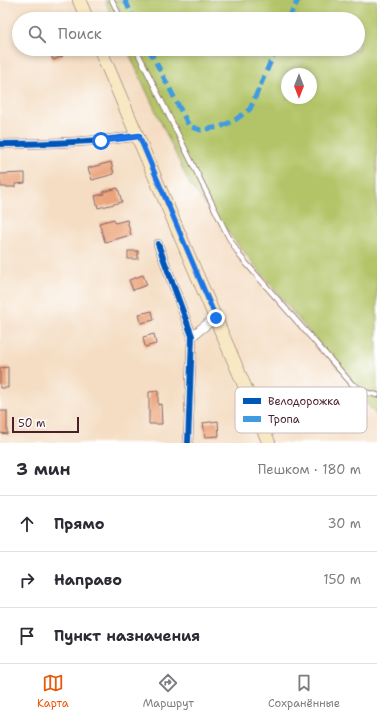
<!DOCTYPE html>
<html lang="ru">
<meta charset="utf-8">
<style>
body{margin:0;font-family:"Shantell Sans",sans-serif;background:#f2f2f3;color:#2b2b33}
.compass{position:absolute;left:281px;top:68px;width:36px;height:36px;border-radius:50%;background:#fff;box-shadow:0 2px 6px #0003;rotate:180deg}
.scale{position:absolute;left:12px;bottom:10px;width:67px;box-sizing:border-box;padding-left:4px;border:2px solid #4a1f2b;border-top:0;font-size:11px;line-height:14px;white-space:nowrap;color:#4a1f2b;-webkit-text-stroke:3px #fff;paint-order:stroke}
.stop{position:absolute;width:12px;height:12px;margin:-9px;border:3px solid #1a73e8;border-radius:50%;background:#fff}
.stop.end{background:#1a73e8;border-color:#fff;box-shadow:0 1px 4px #0008}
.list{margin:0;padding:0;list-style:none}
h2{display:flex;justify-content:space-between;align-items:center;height:52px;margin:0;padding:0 16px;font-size:17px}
h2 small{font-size:13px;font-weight:400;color:#7c7c81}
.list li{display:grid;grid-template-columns:26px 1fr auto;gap:12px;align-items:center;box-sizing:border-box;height:56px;padding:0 16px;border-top:1px solid #e1e1e2}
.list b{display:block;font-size:15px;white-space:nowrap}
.list em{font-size:13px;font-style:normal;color:#7c7c81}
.icon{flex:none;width:22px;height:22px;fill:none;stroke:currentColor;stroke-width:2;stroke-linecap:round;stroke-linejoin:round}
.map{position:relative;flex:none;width:377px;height:443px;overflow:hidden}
.search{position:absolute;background:#fff;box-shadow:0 2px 6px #0003;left:12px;right:12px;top:12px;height:44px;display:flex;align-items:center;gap:10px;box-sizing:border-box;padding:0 14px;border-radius:22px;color:#7c7c81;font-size:15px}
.sheet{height:220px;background:#fff}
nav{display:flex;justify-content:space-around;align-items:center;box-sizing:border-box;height:56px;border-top:1px solid #e1e1e2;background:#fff;font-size:11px;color:#7c7c81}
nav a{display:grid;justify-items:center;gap:2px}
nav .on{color:#ea580c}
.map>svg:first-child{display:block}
.green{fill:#b3c467;stroke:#7e7249;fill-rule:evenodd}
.building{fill:#eaa076}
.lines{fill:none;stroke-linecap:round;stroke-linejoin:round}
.service-casing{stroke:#866260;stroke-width:6}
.minor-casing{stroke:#866260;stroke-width:10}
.secondary-casing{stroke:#866260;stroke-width:14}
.service{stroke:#fff;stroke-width:4.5}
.minor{stroke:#fff;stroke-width:9}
.secondary{stroke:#f8e8c3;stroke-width:13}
.quiet{stroke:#409be1;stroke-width:5;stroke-dasharray:10 5;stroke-linecap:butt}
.cycleway-casing{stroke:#fff;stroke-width:8}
.cycleway{stroke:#0057b8;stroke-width:6}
.route{stroke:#1a73e8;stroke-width:5}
.key{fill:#fff;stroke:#c9bcbf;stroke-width:1}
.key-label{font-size:11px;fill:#4a1f2b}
</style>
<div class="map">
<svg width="377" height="443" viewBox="0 0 377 443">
<rect width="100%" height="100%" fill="#fff"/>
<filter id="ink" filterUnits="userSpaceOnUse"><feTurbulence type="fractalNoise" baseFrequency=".025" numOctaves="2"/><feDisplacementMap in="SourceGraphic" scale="8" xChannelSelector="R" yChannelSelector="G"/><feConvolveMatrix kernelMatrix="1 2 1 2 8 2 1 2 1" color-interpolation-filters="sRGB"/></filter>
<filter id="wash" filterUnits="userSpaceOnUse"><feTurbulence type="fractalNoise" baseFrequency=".012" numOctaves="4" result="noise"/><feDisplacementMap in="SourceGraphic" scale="16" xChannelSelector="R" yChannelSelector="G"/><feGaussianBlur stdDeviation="0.9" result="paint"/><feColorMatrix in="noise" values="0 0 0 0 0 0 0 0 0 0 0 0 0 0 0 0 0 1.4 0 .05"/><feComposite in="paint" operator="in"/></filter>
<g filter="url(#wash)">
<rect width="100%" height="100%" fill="#f4ddc2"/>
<!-- green -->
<path class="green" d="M105,0h272v416l-187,-231 -63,-136h231v-30h-245zM287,74h24v24h-24z"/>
<g id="blocks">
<!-- building -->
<g class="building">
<path d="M49,49h11l3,7 -10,4z"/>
<path d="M111,162l3,12 -22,6 -4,-12z"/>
<path d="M25,173v10l-10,1v3h-14l-1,-13z"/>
<path d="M118,188l4,14 -24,6 -3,-12 9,-2 -1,-2z"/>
<path d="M114,219l1,4 12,-3 4,15 -26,7 -6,-19z"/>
<rect x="128" y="251" width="10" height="8"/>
<path d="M143,275l4,10 -14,5 -4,-10z"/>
<path d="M152,311l2,9 -13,3 -2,-9z"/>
<path d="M154,334l2,10 -11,3 -2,-10z"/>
<path d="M8,367v21h-8v-20z"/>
<path d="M158,391v14l3,-1 1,20h-13v-32z"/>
<path d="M0,411h7v23l-7,-1z"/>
<path d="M218,421l1,15 -14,1 -2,-14z"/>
</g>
</g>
</g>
<g filter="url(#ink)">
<use href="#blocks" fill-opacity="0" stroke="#866260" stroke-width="1"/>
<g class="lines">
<!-- service casing -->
<g class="service-casing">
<g id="service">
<path d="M112,0l9,19"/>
<path d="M136,49l92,187 12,20 25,29 87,99 16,9 9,2"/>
</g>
</g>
<!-- minor casing -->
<g class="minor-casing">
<g id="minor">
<path d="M0,144c46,0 93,-2 139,-8"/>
<path d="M158,244l34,92 -4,107"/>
<path d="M192,336l23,-18"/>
</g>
</g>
<!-- secondary casing -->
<g class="secondary-casing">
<g id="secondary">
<path d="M79,0l8,19"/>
<path d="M100,49l169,394"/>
</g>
</g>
<!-- service -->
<use href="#service" class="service"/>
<!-- minor -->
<use href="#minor" class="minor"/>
<!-- secondary -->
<use href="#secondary" class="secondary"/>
<!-- quiet -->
<g class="quiet">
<path d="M125,0l9,19"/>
<path d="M288,19l10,-19"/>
<path d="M149,49l40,77 12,4 19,-3 15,-7 15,-11 26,-60"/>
</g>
<!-- cycleway casing -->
<g class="cycleway-casing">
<g id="cycleway">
<path d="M0,144c46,0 93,-2 139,-8"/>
<path d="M158,244l34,92 -4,107"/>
</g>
</g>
<!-- cycleway -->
<use href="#cycleway" class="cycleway"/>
</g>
</g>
<g class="lines" filter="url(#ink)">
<!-- route -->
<path class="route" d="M101,141l38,-5 77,182"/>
</g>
<!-- legend -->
<rect x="235" y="387" width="132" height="46" rx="6" class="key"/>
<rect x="243" y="398" width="18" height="6" fill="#0057b8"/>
<rect x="243" y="416" width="18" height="6" fill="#409be1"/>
<g class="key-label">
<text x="268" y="405">Велодорожка</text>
<text x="268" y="423">Тропа</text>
</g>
</svg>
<svg class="compass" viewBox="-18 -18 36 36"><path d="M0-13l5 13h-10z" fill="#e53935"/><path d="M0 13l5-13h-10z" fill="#7c7c81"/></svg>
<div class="scale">50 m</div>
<div class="stop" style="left:101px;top:141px"></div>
<div class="stop end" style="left:216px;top:318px"></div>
<div class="search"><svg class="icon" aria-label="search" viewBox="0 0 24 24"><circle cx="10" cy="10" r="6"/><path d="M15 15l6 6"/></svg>Поиск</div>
</div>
<section class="sheet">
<h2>3 мин<small>Пешком · 180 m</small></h2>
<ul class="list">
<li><svg class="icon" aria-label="ahead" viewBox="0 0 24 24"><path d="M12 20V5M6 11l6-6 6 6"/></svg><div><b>Прямо</b></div><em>30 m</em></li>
<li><svg class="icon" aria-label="right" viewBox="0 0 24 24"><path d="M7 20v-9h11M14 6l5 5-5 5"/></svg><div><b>Направо</b></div><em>150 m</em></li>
<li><svg class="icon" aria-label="arrive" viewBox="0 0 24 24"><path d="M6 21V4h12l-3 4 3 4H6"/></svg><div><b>Пункт назначения</b></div></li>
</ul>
</section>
<nav>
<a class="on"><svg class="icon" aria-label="map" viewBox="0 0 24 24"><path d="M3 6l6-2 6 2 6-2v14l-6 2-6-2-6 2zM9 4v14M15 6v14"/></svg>Карта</a>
<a><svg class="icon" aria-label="directions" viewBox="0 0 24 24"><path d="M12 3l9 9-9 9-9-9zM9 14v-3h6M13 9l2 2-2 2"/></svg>Маршрут</a>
<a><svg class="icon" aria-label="saved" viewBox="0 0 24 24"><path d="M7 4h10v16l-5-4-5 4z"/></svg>Сохранённые</a>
</nav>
